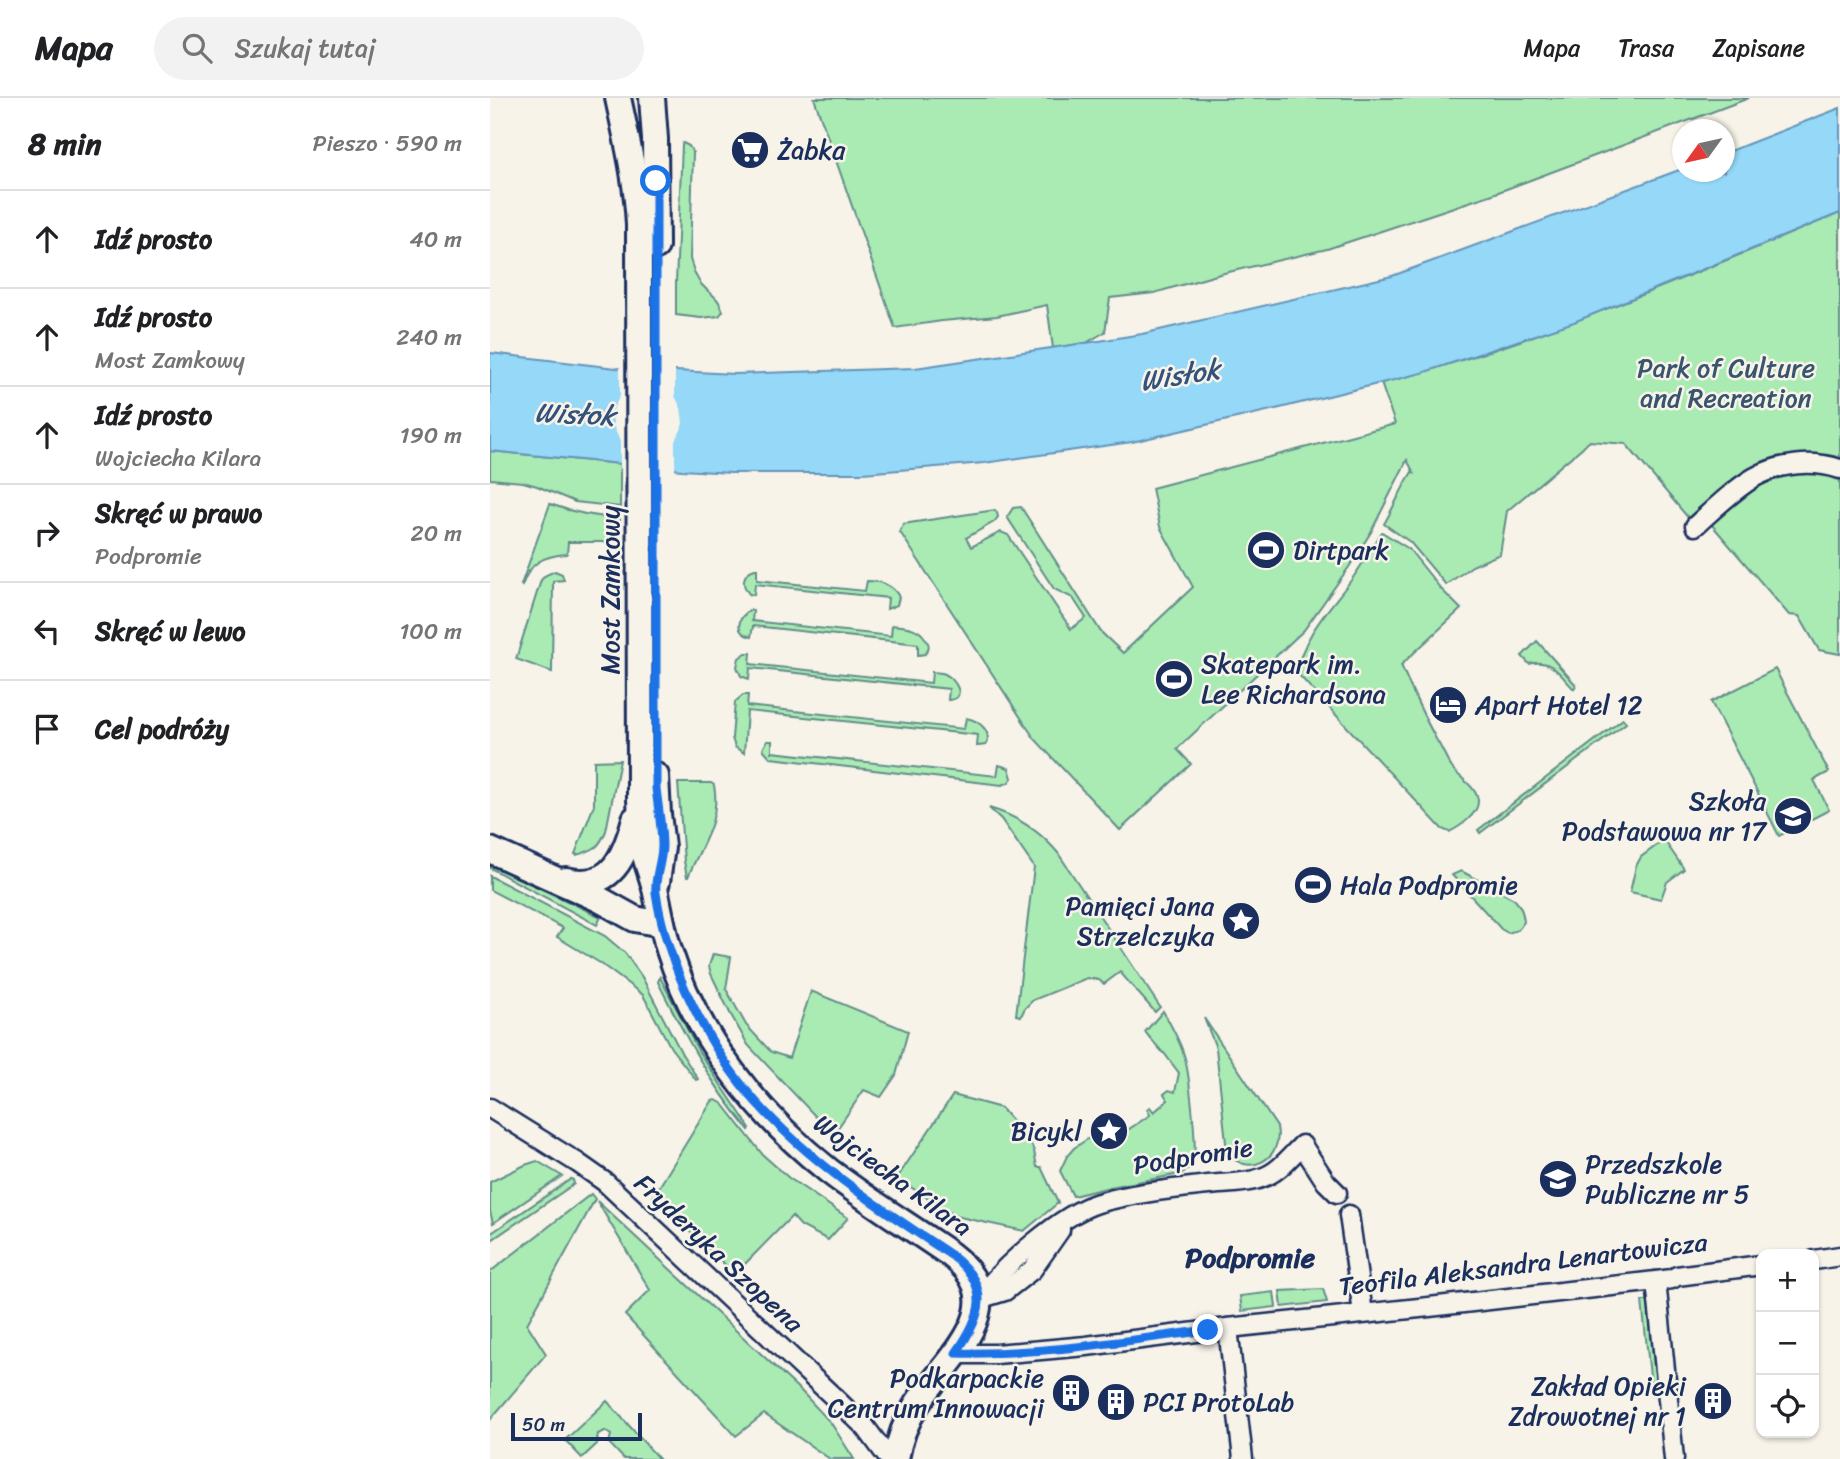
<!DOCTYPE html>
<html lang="pl">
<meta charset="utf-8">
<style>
body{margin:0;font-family:Sriracha,sans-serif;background:#f2f2f2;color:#202124}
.controls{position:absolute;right:21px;bottom:21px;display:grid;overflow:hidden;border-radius:14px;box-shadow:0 2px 5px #0004}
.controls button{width:63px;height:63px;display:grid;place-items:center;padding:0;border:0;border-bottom:2px solid #e0e0e0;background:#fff;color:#202124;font:35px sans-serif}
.compass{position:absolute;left:1182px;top:21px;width:63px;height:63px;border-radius:50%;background:#fff;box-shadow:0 2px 5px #0004;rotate:237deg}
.scale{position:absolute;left:21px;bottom:18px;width:131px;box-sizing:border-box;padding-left:7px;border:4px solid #1b2f5e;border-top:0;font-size:19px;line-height:24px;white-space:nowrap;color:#1b2f5e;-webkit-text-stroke:5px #f7f3e8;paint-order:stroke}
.stop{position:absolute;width:21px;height:21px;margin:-16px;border:5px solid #1a73e8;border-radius:50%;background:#fff}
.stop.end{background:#1a73e8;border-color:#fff;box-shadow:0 2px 7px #0008}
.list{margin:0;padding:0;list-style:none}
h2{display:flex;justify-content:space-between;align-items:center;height:91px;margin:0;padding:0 28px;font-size:30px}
h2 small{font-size:23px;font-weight:400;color:#757577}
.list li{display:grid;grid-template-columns:46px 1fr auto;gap:21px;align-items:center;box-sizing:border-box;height:98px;padding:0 28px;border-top:2px solid #e0e0e0}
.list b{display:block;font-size:26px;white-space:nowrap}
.list p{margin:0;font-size:23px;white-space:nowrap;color:#757577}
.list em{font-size:23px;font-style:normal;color:#757577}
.icon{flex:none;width:38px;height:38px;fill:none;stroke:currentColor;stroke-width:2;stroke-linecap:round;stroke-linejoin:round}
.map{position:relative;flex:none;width:1350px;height:1361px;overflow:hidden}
header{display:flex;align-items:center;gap:42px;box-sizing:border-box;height:98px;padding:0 35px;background:#fff;border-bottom:2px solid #e0e0e0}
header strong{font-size:33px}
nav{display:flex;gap:38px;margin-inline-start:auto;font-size:24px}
.search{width:490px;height:63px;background:#f2f2f2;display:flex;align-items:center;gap:18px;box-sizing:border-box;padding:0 24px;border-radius:38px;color:#757577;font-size:26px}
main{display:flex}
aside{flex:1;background:#fff}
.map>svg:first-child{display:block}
.green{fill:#aaebb4;stroke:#628d89;stroke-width:2}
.water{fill:#95d8f7;stroke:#6494ba;stroke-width:2}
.pier{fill:#f7f3e8}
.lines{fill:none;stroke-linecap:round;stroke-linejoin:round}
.street-casing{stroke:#1b2f5e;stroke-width:23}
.secondary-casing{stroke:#1b2f5e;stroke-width:30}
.street{stroke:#f7f3e8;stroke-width:18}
.secondary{stroke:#f7f3e8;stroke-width:24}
.route{stroke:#1a73e8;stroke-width:9}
.labels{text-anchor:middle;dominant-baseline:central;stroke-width:5;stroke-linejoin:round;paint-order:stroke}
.poi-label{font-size:26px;fill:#1b2f5e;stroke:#f7f3e8;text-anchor:start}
.park-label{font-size:26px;fill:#38556f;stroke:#f7f3e8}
.street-label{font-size:26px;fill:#1b2f5e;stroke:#f7f3e8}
.water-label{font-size:28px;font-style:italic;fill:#33517d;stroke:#f7f3e8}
.neighbourhood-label{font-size:28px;font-weight:bold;fill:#1b2f5e;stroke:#f7f3e8}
</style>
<header>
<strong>Mapa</strong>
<div class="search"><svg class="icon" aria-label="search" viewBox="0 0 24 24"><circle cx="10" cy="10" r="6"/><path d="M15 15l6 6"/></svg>Szukaj tutaj</div>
<nav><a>Mapa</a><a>Trasa</a><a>Zapisane</a></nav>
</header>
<main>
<aside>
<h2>8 min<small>Pieszo · 590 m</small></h2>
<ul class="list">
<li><svg class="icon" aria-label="ahead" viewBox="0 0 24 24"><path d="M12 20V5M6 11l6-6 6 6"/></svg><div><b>Idź prosto</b></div><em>40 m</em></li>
<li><svg class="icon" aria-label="ahead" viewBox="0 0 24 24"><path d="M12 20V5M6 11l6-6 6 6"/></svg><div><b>Idź prosto</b><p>Most Zamkowy</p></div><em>240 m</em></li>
<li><svg class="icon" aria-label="ahead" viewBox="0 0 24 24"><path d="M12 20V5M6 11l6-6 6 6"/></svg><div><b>Idź prosto</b><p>Wojciecha Kilara</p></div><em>190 m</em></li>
<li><svg class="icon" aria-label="right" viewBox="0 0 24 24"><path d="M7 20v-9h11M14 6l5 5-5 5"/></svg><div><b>Skręć w prawo</b><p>Podpromie</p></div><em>20 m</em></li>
<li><svg class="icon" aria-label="left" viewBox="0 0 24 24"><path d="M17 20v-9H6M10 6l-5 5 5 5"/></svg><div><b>Skręć w lewo</b></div><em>100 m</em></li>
<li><svg class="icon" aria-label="arrive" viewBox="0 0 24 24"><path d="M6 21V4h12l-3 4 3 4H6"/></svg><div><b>Cel podróży</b></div></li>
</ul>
</aside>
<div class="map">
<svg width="1350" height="1361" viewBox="0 0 1350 1361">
<rect width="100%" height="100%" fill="#f7f3e8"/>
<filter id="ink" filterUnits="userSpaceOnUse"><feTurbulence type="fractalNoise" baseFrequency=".0143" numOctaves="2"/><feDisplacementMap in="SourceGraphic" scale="14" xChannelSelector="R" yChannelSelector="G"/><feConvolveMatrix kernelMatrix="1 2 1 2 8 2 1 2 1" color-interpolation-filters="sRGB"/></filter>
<g filter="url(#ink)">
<!-- green -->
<g class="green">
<path d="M324,0h935l-256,96 -166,55 -107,25 -66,19 -44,5 -5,34 -19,11 -33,5 -6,-43 -50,11 -55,5 -47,7z"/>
<path d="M193,45l6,3 4,7 -3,106c3,9 5,19 12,26 10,11 16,11 21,26l-4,5 -18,2 -25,-3v-32l6,-138z"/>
<path d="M1350,115v441l-21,-4 -20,-34 -10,-1 -89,-104 -10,9 -64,-76 -36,-3 -83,70 -7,43 -28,12 -26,19 -36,-43 -26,-18c10,-17 17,-35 28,-52l2,1 -7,-13 -36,72 -22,35 -45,63 -127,119 14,15 -71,66 -86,-92 -134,-206 3,-8 92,-14 2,3 1,4 -4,5 -28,16 5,9 30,-15 7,3 63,94 15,-11 -13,-20 -19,-9 -47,-72 6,-9 8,-1 80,125 22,21 70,-66 -33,-60 -8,-39 243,-64 -14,-41c158,-40 308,-108 459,-170z"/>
<path d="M0,353l130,13v43l-45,-5 -38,-16 -14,-4 -33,-3z"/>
<path d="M60,406c24,9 45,13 70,14v24h-52l-1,12c-24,2 -37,8 -45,32l-1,-1z"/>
<path d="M892,434l27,17 32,40 20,20 -60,56c11,26 22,50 35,74 6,9 10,20 16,29 7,10 26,19 26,34 0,12 -18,25 -29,30l-7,-3 -146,-157c10,-41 32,-61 56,-93 11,-15 20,-32 30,-47z"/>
<path d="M265,471h2v11l108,11 2,-10c13,0 26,4 32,16l-2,8 -10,4 1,-11 -133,-14 -1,11 -5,-1c-8,-10 -7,-21 6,-25z"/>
<path d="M65,473l7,3 2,6 -11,1 -1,91 -36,-13 25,-79 5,-5z"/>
<path d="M261,512l2,1 -1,10 139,15 1,-11c13,2 25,1 33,13 5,7 5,9 0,16l-7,1v-11l-165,-18 -2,11c-17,-4 -14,-20 0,-27z"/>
<path d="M1047,543l39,44 -2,4c-15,-15 -22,-31 -45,-25l-7,-8z"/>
<path d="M256,555h5l-1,11 181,19 1,-11c5,1 9,0 13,2 11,6 23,25 3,26l1,-11 -199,-21 -1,11 -8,-3 -4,-9 2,-9z"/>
<path d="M1285,571l54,103 -15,8 15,30 -50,26 -15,-30 2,-1h-2l-53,-103z"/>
<path d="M253,597h5l-1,11 217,23 2,-11c12,2 27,13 20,27l-9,1 1,-11 -231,-24 -3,42 -9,-6 -3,-9 3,-36z"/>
<path d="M1133,621l3,4 -146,110 -2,-3z"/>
<path d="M277,643h5v11l225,24 2,-11 10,3 3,10 -4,5 -6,2 -231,-27 -8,-9z"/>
<path d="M130,662l-14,71c-7,17 -12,19 -30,24l-1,-1 19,-49v-44z"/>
<path d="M188,685h33l3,2c7,36 -13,60 -26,92h-1l-3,-16z"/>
<path d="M499,710c28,8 50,22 69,45l102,154 -5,5 -35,-40 -16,12 -5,-4 -12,-2 -54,22 -8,8 -4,8 -5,-1 18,-148 -33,-48z"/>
<path d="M1174,742l20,29 -17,13 -6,17 -31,-7 6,-26 5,-9z"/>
<path d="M0,767l111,52 -4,8 -107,-57z"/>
<path d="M971,773l53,28c7,7 9,13 10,23l-6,8 -10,3 -7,-4 -49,-54z"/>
<path d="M0,778l115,60 20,17 17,24 40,77 16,25 -2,1 -25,-32 -28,-53 -43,-32 -43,-26 6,-9 -73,-38z"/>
<path d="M223,856l18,3 -5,32 20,36 25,27 18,6 22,-67 97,40 -12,44 -15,22 -17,-7 -31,45 -85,-90 -18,-32 -19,-39 -2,-8z"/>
<path d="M170,879l39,75 51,76 -1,2c-39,-47 -64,-94 -91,-148z"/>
<path d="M673,913c8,14 16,28 21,44 5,15 13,90 10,103 -2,8 -7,13 -14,16l-70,13 -37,9 -13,-25 7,-15 7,-8 38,-25 5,1 6,9 27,-18 -3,-6 3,-2 4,5 14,-12 -4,-6 5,-4 6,2 4,-19 -15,-20h-1l-18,-21z"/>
<path d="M714,920l73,109c7,32 -30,52 -50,25l-11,-104z"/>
<path d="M463,997l48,13 28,32 5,11 3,16h4l17,36 -34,28 -69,-15 -58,-38z"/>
<path d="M226,1002l7,4 40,51 26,23 59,40 -20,22 -27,-14 -9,-10 -57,58 -82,-77 59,-96z"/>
<path d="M47,1063l25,15 -69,47 -3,-12v-29l35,-17z"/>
<path d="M81,1081l2,1 1,4 -84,57v-7z"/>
<path d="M101,1096l4,5 -68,125 19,30 -56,66v-148z"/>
<path d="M107,1103l205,191 29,31 23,36h-24l-66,-45 -28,22 -111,-121 25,-25z"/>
<path d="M833,1191l4,13 -45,5 -2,-16z"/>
<path d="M784,1194l2,15 -34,4 -2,-15z"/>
<path d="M1152,1203h8l10,93 -8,1z"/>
<path d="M117,1303l52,58h-35l-15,-16 2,-8 -6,-4 -7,3 -1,5 2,3 -17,16 -17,-18z"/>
</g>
<!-- water -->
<path class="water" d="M1350,10v105l-266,109 -152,51 -142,35 -148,34 -148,21 -121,10h-132l-49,-3 -192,-19v-98l126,15 119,6 180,-6 184,-27 43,-7 250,-58 290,-107v3h42l1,-19z"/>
<!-- pier -->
<path class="pier" d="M130,267l55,2v29l6,12 2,15 -2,7 -6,11v32l-55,-5v-27l-6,-13 -2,-13 2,-8 6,-11z"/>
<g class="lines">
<!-- street casing -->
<g class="street-casing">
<g id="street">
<path d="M1205,428c19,-17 38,-36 60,-49 25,-14 58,-17 85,-8"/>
<path d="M0,1010l88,55 27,19 234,220 27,26 20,27 6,4"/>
<path d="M859,1117l14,98"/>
<path d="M1324,1162l26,-4"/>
<path d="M1166,1183l18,178"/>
<path d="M489,1201c21,-31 83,-85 119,-96 35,-10 74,-14 110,-18 17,-2 37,-1 53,-7 17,-5 29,-21 41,-33l24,37 11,11"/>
<path d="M489,1201l26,-8 27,-21 28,-40"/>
<path d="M738,1230l15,131"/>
<path d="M466,1256h40l90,-8 142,-18 201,-21 227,-26 16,-2 5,-3 84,-11"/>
</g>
</g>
<!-- secondary casing -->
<g class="secondary-casing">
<g id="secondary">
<path d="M128,0c9,42 19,84 21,127l1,574c1,16 0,33 3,48 3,16 10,30 13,46 4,19 7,38 13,57 28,88 88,164 160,221 39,30 82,56 122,84 66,51 -4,103 -34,149 -11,17 -18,35 -21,55"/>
<path d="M162,0l3,41 1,107"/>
<path d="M166,678l2,38 4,33 -5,35"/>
<path d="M0,752l109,49 36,20 27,5"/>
<path d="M76,782c46,11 59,-24 69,-61"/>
</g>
</g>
<!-- street -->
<use href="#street" class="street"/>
<!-- secondary -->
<use href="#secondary" class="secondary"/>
</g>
</g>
<g class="lines" filter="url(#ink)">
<!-- route -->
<path class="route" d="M166,83v607c2,19 6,39 6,58 0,16 -8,32 -6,47 6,40 19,76 36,111 17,35 38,69 64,98 56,62 126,107 195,153 42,32 31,61 5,98 84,2 168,-12 252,-23"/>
</g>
<!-- icons -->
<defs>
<g id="supermarket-disc" transform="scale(2.0125)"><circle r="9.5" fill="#1b2f5e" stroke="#f7f3e8"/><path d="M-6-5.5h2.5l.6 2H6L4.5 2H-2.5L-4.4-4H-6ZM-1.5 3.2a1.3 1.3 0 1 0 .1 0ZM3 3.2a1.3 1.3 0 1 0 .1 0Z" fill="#fff"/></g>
<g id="stadium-disc" transform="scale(2.0125)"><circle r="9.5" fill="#1b2f5e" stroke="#f7f3e8"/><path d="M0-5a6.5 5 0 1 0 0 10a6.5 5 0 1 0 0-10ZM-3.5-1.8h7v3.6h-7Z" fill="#fff"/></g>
<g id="hotel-disc" transform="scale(2.0125)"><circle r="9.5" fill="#1b2f5e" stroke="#f7f3e8"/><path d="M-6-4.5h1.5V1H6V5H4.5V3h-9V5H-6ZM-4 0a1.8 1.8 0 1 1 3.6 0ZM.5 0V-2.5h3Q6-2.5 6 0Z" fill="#fff"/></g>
<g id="school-disc" transform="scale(2.0125)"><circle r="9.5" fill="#1b2f5e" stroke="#f7f3e8"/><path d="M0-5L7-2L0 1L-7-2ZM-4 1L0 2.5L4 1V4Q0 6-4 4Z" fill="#fff"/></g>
<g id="sight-disc" transform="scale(2.0125)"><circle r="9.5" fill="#1b2f5e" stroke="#f7f3e8"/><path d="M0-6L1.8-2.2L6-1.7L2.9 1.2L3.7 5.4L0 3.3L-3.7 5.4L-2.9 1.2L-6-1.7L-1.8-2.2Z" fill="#fff"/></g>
<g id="building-disc" transform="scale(2.0125)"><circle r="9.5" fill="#1b2f5e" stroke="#f7f3e8"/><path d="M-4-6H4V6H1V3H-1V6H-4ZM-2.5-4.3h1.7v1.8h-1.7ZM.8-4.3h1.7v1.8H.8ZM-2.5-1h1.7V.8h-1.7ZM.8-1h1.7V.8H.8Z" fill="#fff"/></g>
</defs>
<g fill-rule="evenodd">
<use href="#supermarket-disc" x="260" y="52"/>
<use href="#stadium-disc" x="776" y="452"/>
<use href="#stadium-disc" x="684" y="581"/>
<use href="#hotel-disc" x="958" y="607"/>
<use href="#school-disc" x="1303" y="718"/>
<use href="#stadium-disc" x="823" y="787"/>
<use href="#sight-disc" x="751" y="823"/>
<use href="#sight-disc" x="619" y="1033"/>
<use href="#school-disc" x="1068" y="1081"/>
<use href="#building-disc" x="581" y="1295"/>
<use href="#building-disc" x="1223" y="1303"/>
<use href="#building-disc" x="626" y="1304"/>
</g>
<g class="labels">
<!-- poi labels -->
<g class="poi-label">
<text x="287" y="52">Żabka</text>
<text x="803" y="452">Dirtpark</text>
<text x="711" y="566">Skatepark im.<tspan x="711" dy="30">Lee Richardsona</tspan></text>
<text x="985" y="607">Apart Hotel 12</text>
<text x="1276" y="703" text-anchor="end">Szkoła<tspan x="1276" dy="30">Podstawowa nr 17</tspan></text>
<text x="850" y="787">Hala Podpromie</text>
<text x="724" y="808" text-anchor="end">Pamięci Jana<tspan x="724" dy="30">Strzelczyka</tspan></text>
<text x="592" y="1033" text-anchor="end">Bicykl</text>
<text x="1095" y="1066">Przedszkole<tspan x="1095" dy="30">Publiczne nr 5</tspan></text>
<text x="554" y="1280" text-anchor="end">Podkarpackie<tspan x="554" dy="30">Centrum Innowacji</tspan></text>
<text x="1196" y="1288" text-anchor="end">Zakład Opieki<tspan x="1196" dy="30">Zdrowotnej nr 1</tspan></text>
<text x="653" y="1304">PCI ProtoLab</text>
</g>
<!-- park labels -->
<g class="park-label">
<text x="1236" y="270">Park of Culture<tspan x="1236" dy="30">and Recreation</tspan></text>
</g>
<!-- street labels -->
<g class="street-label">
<text transform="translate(120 492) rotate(-90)">Most Zamkowy</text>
<text transform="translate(703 1058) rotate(-9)">Podpromie</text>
<text transform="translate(403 1077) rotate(36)">Wojciecha Kilara</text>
<text transform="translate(229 1155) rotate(43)">Fryderyka Szopena</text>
<text transform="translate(1033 1166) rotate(-7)">Teofila Aleksandra Lenartowicza</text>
</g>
<!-- water labels -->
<g class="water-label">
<text transform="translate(690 277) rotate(-9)">Wisłok</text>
<text transform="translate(85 316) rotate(3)">Wisłok</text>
</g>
<!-- neighbourhood labels -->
<g class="neighbourhood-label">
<text x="760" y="1159">Podpromie</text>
</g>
</g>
</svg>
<div class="controls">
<button>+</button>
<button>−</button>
<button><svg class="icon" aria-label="locate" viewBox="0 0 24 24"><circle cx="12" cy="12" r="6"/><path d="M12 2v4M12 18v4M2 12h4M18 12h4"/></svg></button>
</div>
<svg class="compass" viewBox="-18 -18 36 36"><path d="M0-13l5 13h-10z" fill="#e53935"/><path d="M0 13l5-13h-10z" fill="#757577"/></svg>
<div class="scale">50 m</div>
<div class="stop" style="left:166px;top:83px"></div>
<div class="stop end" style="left:718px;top:1232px"></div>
</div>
</main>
